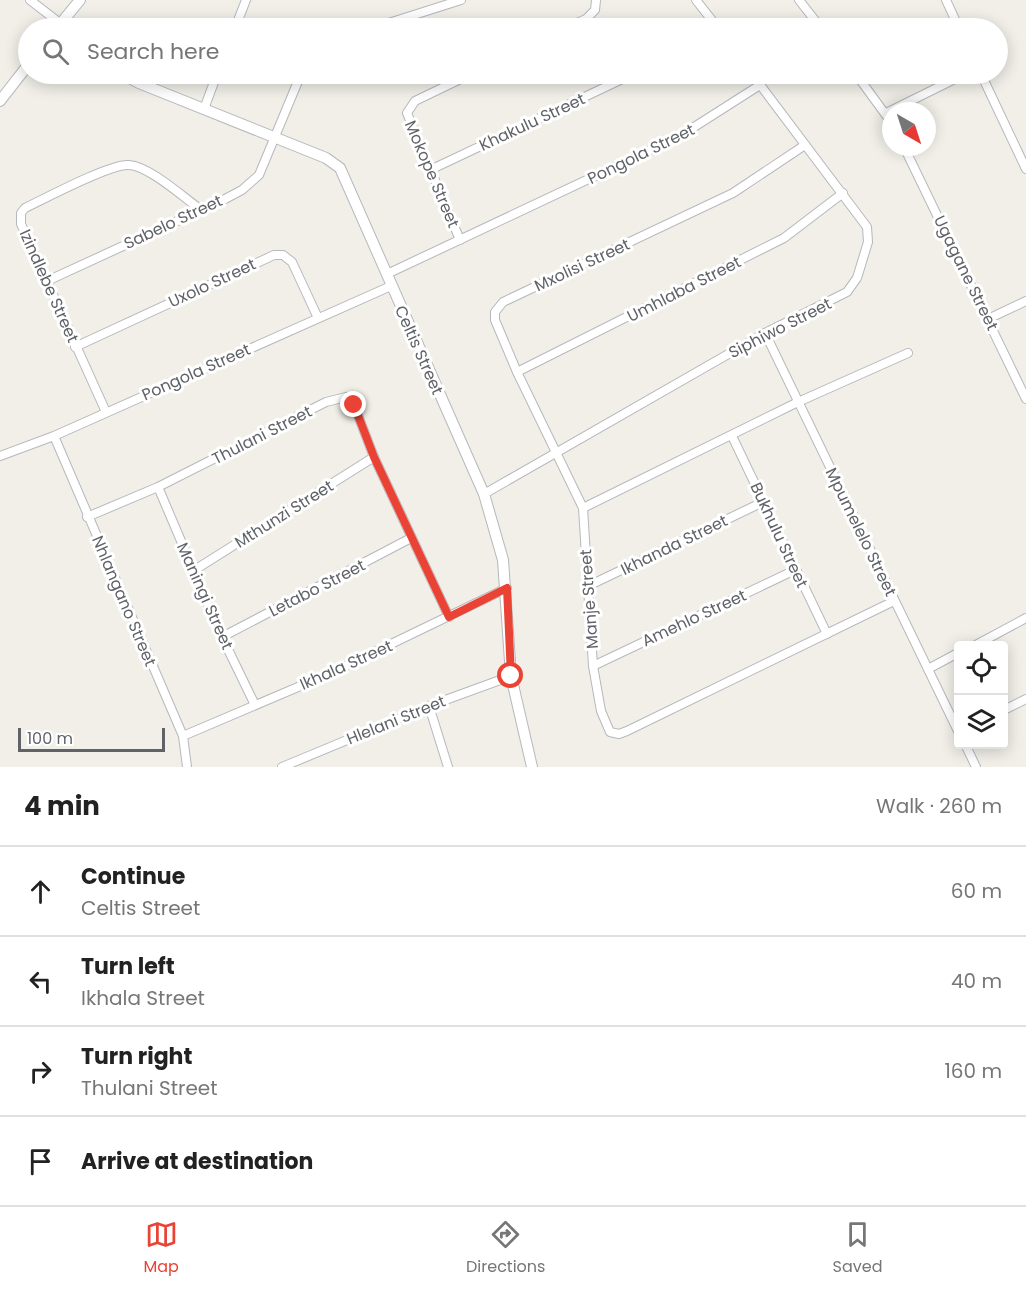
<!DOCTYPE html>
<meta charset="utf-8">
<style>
body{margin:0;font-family:Poppins,sans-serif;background:#f6f6f6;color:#222}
.controls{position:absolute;right:18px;bottom:18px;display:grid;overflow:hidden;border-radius:6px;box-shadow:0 3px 15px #0003}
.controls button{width:54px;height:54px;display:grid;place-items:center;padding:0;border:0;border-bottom:2px solid #e0e0e0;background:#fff;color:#222;font:30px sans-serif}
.compass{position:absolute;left:882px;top:102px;width:54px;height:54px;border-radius:50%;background:#fff;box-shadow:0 3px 15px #0003;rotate:141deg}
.scale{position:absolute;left:18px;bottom:15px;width:147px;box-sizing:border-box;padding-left:6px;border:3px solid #5f6368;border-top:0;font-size:16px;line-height:21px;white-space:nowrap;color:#5f6368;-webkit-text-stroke:4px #fff;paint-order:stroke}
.stop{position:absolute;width:18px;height:18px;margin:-14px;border:4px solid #ea4335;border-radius:50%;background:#fff}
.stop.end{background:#ea4335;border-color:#fff;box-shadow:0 2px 6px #0008}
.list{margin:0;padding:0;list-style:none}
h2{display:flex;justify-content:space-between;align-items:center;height:78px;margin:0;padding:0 24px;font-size:26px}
h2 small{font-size:20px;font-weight:400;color:#767676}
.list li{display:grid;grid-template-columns:39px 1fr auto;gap:18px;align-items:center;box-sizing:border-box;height:90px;padding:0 24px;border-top:2px solid #e0e0e0}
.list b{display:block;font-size:22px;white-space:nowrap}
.list p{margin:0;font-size:20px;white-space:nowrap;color:#767676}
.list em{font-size:20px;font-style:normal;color:#767676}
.icon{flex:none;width:33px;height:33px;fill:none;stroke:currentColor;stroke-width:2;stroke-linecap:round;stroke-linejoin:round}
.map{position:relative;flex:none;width:1026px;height:767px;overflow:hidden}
.search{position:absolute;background:#fff;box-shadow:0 3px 15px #0003;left:18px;right:18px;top:18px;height:66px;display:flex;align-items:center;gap:15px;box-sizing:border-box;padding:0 21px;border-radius:33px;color:#767676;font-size:22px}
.sheet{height:438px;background:#fff}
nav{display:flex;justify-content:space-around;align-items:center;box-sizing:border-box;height:84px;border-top:2px solid #e0e0e0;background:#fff;font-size:16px;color:#767676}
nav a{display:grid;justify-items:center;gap:3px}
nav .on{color:#ea4335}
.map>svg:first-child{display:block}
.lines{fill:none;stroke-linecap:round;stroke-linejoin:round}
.minor-casing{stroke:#b5b8bc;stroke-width:10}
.tertiary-casing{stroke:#b5b8bc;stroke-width:12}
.minor{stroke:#fff;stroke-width:8}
.tertiary{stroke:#fff;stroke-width:10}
.route{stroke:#ea4335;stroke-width:8}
.labels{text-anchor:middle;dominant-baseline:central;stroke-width:6;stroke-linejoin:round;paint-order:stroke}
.street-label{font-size:16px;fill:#5f6368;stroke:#fff}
</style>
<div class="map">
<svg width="1026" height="767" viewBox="0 0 1026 767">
<rect width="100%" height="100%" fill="#f1efe8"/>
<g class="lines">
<!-- minor casing -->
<g class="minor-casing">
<g id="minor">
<path d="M30,0l31,24"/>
<path d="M696,0l22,28"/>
<path d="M799,0l22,28"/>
<path d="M946,0l13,28"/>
<path d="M235,28l11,-28"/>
<path d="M373,28l88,-28"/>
<path d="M565,28l21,-9 9,-9 1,-10"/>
<path d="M856,74l35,48"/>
<path d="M981,74l45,95"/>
<path d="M204,109l13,-35"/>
<path d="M886,113l79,-39"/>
<path d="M805,145l-72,48 -230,109 -8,10v8l22,52 66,136 10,158 8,45 9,21 9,2 8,-3 267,-130"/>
<path d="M904,147l122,252"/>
<path d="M430,170l203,-96"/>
<path d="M460,240l-53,-127 8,-12 56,-27"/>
<path d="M387,274l293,-138 80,-51"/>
<path d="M47,281l178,-82 17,-9 17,-15 42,-101"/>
<path d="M988,319l38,-18"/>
<path d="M765,333l193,398"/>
<path d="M75,347l199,-92h9l9,7 26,56"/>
<path d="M517,372l267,-134 59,-45"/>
<path d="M106,412l-85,-188v-11l4,-5c19,-9 86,-45 104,-43 20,1 54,32 71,44"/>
<path d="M54,436l129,300 4,31"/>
<path d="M732,436l95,198"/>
<path d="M0,456l54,-20 337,-150"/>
<path d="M158,487l64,150 33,68"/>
<path d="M484,494l281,-161 82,-41 10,-14 11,-36 -1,-15 -115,-153"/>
<path d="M583,508l215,-106 110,-49"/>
<path d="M87,517l71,-30 168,-85 20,-5 8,8 20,52 75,160"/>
<path d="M193,571l181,-114"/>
<path d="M586,587l177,-85"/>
<path d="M222,637l189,-99"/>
<path d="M974,646l52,-28"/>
<path d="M593,666l202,-96"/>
<path d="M928,669l30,-16"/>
<path d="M429,706l19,61"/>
<path d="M1004,710l22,-11"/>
<path d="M183,736l148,-63 176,-85"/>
<path d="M965,744l11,23"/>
<path d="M282,767l147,-61 82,-30"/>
</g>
</g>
<!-- tertiary casing -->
<g class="tertiary-casing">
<g id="tertiary">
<path d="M57,28l23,-28"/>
<path d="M122,74l17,9 187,75 14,10 144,326 19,66 8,116 21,91"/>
<path d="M0,101l28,-36"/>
</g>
</g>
<!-- minor -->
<use href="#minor" class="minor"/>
<!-- tertiary -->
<use href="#tertiary" class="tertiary"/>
</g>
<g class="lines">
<!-- route -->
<path class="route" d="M354,405l20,52 75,160 58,-29 4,88"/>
</g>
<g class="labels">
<!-- street labels -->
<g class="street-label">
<text transform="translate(532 122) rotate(-25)">Khakulu Street</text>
<text transform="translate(641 154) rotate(-26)">Pongola Street</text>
<text transform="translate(432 174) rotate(67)">Mokope Street</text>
<text transform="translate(173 222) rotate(-25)">Sabelo Street</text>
<text transform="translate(582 265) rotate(-25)">Mxolisi Street</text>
<text transform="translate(966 273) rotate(64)">Ugagane Street</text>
<text transform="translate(212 283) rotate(-25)">Uxolo Street</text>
<text transform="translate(49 286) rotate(66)">Izindlebe Street</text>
<text transform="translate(684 289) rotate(-27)">Umhlaba Street</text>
<text transform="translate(780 328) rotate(-27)">Siphiwo Street</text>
<text transform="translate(419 350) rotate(66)">Celtis Street</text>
<text transform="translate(196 372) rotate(-24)">Pongola Street</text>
<text transform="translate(262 435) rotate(-27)">Thulani Street</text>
<text transform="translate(284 514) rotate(-32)">Mthunzi Street</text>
<text transform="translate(861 532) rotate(64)">Mpumelelo Street</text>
<text transform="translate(779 535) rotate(65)">Bukhulu Street</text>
<text transform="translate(674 545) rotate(-26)">Ikhanda Street</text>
<text transform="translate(317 588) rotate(-27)">Letabo Street</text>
<text transform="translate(205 596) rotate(66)">Maningi Street</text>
<text transform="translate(589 599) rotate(-94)">Manje Street</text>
<text transform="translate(124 601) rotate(67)">Nhlangano Street</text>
<text transform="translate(694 618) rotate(-25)">Amehlo Street</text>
<text transform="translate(346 665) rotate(-24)">Ikhala Street</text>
<text transform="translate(396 720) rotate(-22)">Hlelani Street</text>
</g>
</g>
</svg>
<div class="controls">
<button><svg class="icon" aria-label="locate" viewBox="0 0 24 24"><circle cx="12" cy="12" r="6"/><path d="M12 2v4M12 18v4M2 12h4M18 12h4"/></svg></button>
<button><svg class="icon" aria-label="layers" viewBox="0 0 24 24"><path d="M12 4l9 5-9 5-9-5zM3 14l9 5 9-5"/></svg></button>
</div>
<svg class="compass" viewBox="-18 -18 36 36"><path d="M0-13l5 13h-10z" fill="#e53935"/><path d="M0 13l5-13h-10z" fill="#767676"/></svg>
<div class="scale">100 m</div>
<div class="stop" style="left:511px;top:676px"></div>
<div class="stop end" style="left:354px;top:405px"></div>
<div class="search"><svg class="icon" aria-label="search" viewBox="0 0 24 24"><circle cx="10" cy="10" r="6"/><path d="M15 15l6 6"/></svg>Search here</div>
</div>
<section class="sheet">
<h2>4 min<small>Walk · 260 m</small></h2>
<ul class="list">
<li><svg class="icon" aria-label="ahead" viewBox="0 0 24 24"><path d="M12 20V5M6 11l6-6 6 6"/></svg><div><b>Continue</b><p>Celtis Street</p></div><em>60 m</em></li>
<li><svg class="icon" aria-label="left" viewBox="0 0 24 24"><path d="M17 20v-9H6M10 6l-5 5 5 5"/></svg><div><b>Turn left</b><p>Ikhala Street</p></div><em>40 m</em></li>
<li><svg class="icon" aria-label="right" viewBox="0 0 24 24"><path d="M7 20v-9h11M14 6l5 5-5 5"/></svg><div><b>Turn right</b><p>Thulani Street</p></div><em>160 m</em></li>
<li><svg class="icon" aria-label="arrive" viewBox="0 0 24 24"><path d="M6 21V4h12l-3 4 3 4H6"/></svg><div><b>Arrive at destination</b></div></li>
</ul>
</section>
<nav>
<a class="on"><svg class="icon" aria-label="map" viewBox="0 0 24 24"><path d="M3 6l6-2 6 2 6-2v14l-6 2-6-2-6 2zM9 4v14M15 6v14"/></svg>Map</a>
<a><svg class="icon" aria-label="directions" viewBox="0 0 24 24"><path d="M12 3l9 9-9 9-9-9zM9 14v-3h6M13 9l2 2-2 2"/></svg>Directions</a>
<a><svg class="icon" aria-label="saved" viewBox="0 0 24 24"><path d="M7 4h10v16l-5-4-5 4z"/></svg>Saved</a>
</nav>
